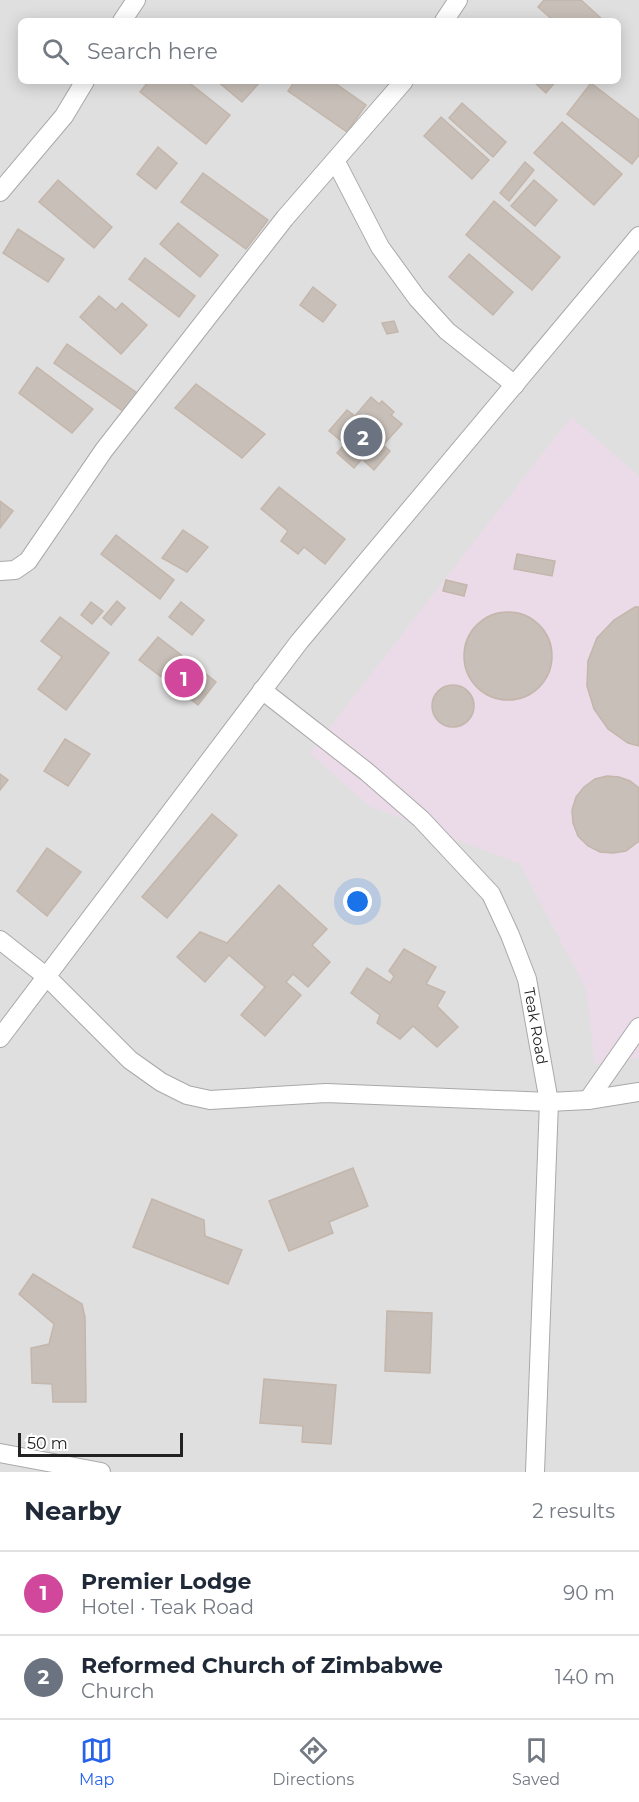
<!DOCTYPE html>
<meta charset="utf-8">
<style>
body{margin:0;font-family:Montserrat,sans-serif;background:#f2f2f3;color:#1f2937}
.scale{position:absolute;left:18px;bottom:15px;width:165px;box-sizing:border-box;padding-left:6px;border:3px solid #222;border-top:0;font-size:16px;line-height:21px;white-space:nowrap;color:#222;-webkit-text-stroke:4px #fff;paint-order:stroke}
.you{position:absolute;left:358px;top:902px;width:21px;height:21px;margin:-15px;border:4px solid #fff;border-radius:50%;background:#1a73e8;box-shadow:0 0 0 9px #1a73e833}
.badge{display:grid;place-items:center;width:39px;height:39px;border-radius:50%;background:#2563eb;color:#fff;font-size:20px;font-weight:700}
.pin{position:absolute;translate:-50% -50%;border:3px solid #fff;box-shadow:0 2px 6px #0006}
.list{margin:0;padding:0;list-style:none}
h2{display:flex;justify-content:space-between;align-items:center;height:78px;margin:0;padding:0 24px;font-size:26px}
h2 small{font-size:20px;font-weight:400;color:#747a83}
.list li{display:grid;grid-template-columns:39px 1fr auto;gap:18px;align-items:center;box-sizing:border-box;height:84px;padding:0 24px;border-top:2px solid #e0e1e3}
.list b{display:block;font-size:22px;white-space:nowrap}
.list p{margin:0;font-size:20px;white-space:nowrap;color:#747a83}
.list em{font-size:20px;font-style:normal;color:#747a83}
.icon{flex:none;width:33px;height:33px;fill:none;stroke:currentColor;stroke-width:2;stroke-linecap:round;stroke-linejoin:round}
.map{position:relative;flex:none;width:639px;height:1472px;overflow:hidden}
.search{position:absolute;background:#fff;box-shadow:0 3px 15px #0003;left:18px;right:18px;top:18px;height:66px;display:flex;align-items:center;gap:15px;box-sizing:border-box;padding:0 21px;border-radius:9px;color:#747a83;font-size:22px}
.sheet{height:246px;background:#fff}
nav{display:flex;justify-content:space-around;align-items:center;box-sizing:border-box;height:84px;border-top:2px solid #e0e1e3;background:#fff;font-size:16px;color:#747a83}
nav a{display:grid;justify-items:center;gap:3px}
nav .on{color:#2563eb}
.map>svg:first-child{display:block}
.residential{fill:#e0dfdf;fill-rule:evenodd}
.industrial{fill:#ebdbe8}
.building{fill:#c7bfb8;stroke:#c4b6ab;stroke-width:1.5}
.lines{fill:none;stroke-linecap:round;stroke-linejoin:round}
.street-casing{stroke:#a9a9a9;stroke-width:20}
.street{stroke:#fff;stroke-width:18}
.labels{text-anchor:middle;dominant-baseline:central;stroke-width:4.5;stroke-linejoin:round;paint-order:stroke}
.street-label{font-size:15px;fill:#222;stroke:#fff}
</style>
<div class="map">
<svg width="639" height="1472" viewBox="0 0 639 1472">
<rect width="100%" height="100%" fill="#f2efe9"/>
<!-- residential -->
<path class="residential" d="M0,0h639v1472h-639zM21,21h597v60h-597z"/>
<!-- industrial -->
<path class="industrial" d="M571,417l68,59v582l-44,6 -9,-75 -66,-125 -151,-58 -59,-53z"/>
<!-- building -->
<g class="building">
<path d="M544,0h37l23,21h-50l-16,-14z"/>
<path d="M149,81h38l43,34 -24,29 -66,-52z"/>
<path d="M217,81h44l-19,21z"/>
<path d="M295,81h37l34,24 -19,27 -59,-41z"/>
<path d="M533,81h23l-10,12z"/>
<path d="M591,83l48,37v35l-7,9 -65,-50z"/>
<path d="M462,103l44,39 -13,15 -44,-39z"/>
<path d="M441,117l48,43 -17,19 -48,-43z"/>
<path d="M562,122l60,52 -28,31 -60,-52z"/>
<path d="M158,147l19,16 -21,26 -19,-15z"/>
<path d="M525,162l9,8 -25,31 -9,-8z"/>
<path d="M203,173l65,47 -22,29 -65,-47z"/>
<path d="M58,180l54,47 -18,21 -55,-46z"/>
<path d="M534,180l23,20 -22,26 -24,-20z"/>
<path d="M494,201l66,56 -28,33 -66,-55z"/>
<path d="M178,223l40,32 -18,22 -40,-33z"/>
<path d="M18,229l46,30 -16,23 -45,-29z"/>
<path d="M469,254l44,38 -20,23 -44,-38z"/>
<path d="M145,258l50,38 -16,21 -50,-38z"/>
<path d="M313,287l23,18 -13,17 -23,-17z"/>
<path d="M99,296l17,14 6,-7 25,22 -26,29 -41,-37z"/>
<path d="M394,321l4,11 -11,2 -5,-11z"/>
<path d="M67,344l73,51 -13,19 -73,-51z"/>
<path d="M37,367l56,42 -21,24 -53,-40z"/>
<path d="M196,384l69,50 -23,24 -67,-50z"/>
<path d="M371,397l8,7 3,-3 12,11 -3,3 11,9 -19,21 7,6 -16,19 -12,-11 -8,9 -17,-15 8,-9 -16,-13 18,-21 8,6z"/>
<path d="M279,487l66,52 -20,25 -21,-17 -6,7 -17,-13 7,-10 -27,-22z"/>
<path d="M0,501l13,10 -13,17z"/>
<path d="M183,530l25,17 -21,25 -25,-14z"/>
<path d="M116,535l58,45 -14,19 -59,-45z"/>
<path d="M517,554l38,7 -3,15 -38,-7z"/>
<path d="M446,580l21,5 -3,11 -21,-5z"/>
<path d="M117,601l8,7 -14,17 -8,-7z"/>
<path d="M91,602l12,9 -11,13 -11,-9z"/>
<path d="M181,602l23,18 -12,15 -23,-18z"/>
<path d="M635,607h4v139l-11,-3 -20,-14 -14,-20 -7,-23 1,-25 9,-23 17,-18z"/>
<circle cx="508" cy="656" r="44"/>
<path d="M60,617l49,36 -43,57 -28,-21 24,-32 -21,-16z"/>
<path d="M158,637l58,45 -18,23 -59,-45z"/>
<circle cx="453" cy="706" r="21"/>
<path d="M65,739l25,15 -22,32 -24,-15z"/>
<path d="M0,774l8,6 -8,10z"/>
<path d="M607,776l12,1 11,4 9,7v53l-13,10 -13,2 -13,-1 -12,-6 -10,-10 -5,-13 -1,-13 4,-13 8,-10 11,-8z"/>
<path d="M212,814l25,21 -70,83 -25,-21z"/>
<path d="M47,848l34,24 -34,44 -30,-25z"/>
<path d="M279,885l48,44 -15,16 18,17 -22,25 -15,-13 -7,8 15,13 -36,41 -24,-21 24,-28 -36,-32 -24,27 -28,-25 23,-25 27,11z"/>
<path d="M404,949l32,18 -10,17 19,8 -8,14 21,21 -21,20 -24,-21 -13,13 -23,-16 3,-8 -29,-22 16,-25 23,15 4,-7 -5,-5z"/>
<path d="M353,1168l15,38 -39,16 4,11 -44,18 -20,-50z"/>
<path d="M152,1199l52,21 1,16 37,14 -14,34 -95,-37z"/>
<path d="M33,1274l49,30 3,13 1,85h-33l-1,-18 -20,-1 -1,-35 18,-4 5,-20 -35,-30z"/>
<path d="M387,1311l45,2 -2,60 -45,-2z"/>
<path d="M264,1379l72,6 -5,59 -29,-2 1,-16 -43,-3z"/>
</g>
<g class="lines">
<!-- street casing -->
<g class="street-casing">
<g id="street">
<path d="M122,21l14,-21"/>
<path d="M444,21l14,-21"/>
<path d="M336,162l44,85 37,51 30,33 68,54"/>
<path d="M0,192l64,-76 21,-35"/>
<path d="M0,571l15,-1 13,-9 76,-111 181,-232 119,-137"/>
<path d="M262,690l105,82 54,47 70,75 19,41 17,44 22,123 -14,370"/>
<path d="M0,940l47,37 83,83 31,22 26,13 23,5 116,-7 223,9 39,-2 51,-8"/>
<path d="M0,1038l299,-396 340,-406"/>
<path d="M588,1100l51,-73"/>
<path d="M0,1453l101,19"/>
</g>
</g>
<!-- street -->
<use href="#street" class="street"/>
</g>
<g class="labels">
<!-- street labels -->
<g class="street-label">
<text transform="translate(536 1026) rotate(80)">Teak Road</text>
</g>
</g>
</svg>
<div class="scale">50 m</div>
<div class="you"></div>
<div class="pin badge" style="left:184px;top:678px;background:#d1479c">1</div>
<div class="pin badge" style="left:363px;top:437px;background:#6b7280">2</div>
<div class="search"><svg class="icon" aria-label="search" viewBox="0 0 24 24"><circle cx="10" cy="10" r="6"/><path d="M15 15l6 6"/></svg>Search here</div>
</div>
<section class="sheet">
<h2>Nearby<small>2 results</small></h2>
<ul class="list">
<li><span class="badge" style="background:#d1479c">1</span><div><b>Premier Lodge</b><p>Hotel · Teak Road</p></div><em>90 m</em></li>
<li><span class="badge" style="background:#6b7280">2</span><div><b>Reformed Church of Zimbabwe</b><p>Church</p></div><em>140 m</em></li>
</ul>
</section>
<nav>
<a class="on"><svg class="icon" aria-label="map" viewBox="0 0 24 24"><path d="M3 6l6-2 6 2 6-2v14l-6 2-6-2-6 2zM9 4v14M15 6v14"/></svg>Map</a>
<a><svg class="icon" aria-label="directions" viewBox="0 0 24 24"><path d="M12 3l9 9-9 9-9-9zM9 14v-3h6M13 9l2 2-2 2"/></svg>Directions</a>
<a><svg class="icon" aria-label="saved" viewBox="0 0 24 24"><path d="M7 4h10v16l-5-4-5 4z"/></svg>Saved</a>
</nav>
